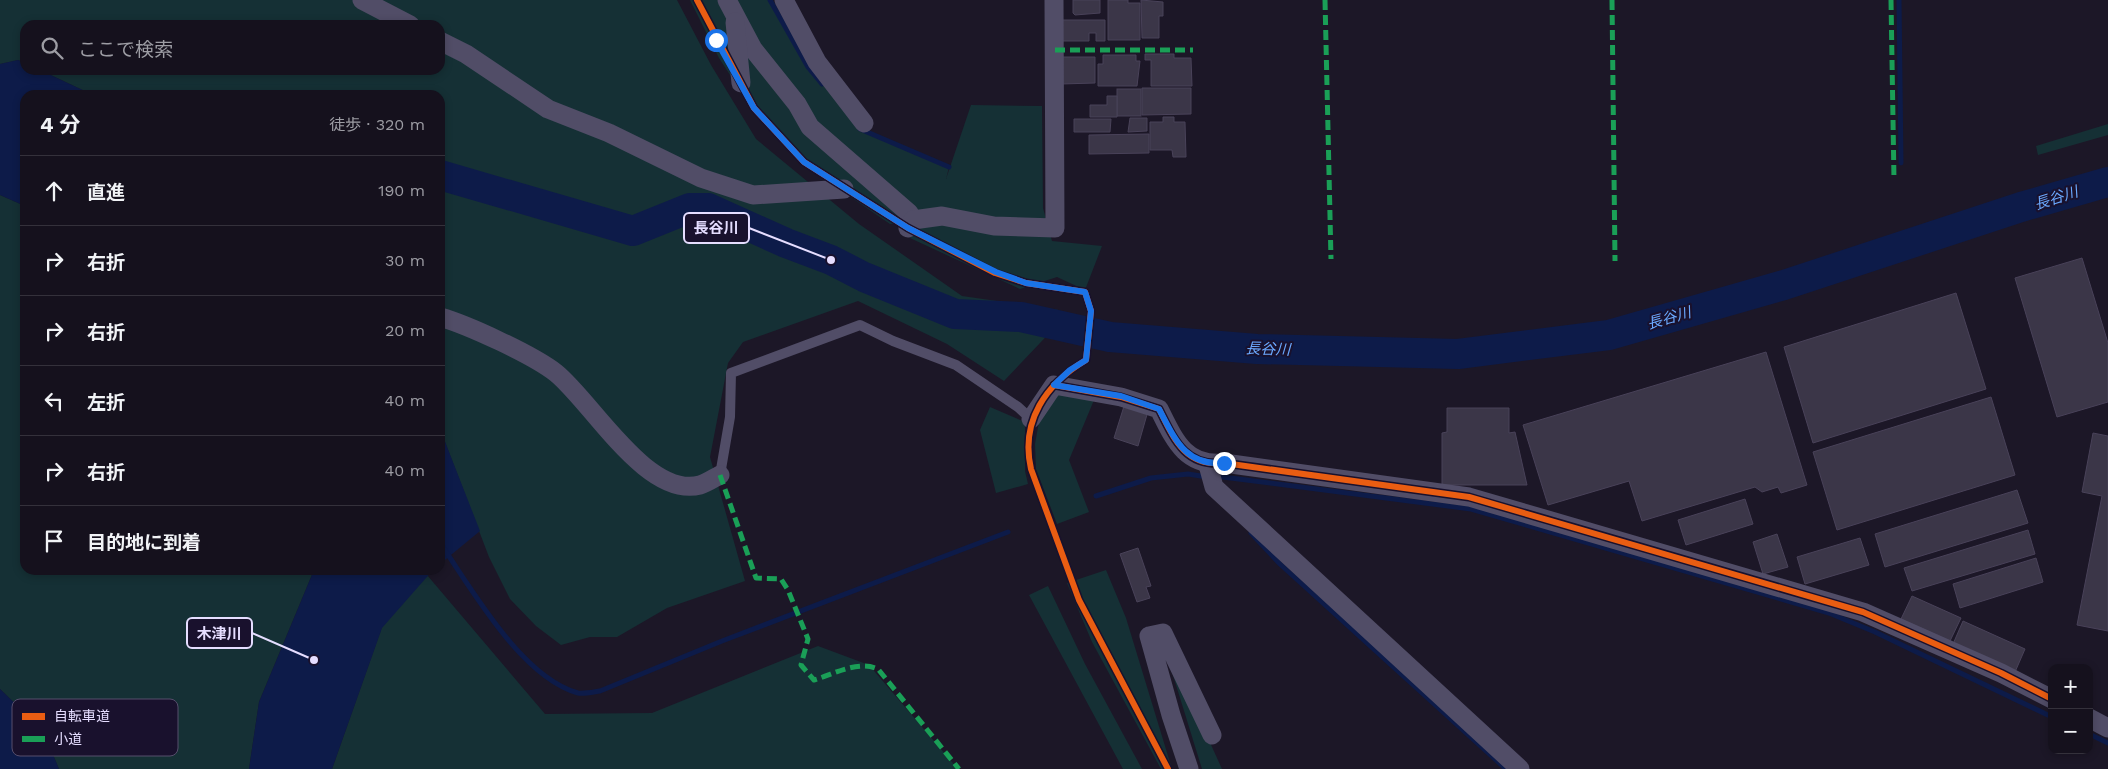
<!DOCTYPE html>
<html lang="ja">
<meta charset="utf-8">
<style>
body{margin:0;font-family:"Work Sans","Noto Sans JP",sans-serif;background:#221f2a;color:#f1f3f6}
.controls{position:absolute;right:15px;bottom:15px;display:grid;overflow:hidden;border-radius:10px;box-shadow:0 2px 8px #0003}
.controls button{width:45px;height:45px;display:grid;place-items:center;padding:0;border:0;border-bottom:1px solid #34313b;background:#15111d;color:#f1f3f6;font:25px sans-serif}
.stop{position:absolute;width:15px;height:15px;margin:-11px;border:4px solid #1a73e8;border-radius:50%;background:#fff}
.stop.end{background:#1a73e8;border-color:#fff;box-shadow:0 1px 5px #0008}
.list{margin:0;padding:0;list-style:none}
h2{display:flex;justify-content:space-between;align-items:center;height:65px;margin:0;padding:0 20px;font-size:21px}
h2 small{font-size:16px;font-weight:400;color:#9d9da4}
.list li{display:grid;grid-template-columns:32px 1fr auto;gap:15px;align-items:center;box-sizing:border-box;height:70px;padding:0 20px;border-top:1px solid #34313b}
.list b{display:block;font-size:19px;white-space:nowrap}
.list em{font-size:16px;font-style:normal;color:#9d9da4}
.icon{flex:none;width:28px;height:28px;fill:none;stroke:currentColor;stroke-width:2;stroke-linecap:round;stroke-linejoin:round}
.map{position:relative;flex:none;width:2108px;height:769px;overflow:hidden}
.search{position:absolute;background:#15111d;box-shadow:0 2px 8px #0003;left:20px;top:20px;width:425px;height:55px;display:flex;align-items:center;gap:12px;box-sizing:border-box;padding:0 18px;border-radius:15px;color:#9d9da4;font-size:19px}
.panel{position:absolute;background:#15111d;box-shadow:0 2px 8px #0003;left:20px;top:90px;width:425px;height:485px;border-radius:15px}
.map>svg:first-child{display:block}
.green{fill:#153035}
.water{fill:#0d1b49}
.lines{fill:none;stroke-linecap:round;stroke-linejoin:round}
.stream{stroke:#0d1b49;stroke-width:5}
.river{stroke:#0d1b49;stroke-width:30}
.building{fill:#3b3648;stroke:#494259}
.service{stroke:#514d67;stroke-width:10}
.minor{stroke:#514d67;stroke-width:19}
.quiet{stroke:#1a9f57;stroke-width:5;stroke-dasharray:10 5;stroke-linecap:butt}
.cycleway-casing{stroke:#19112d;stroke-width:9}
.cycleway{stroke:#e95d12;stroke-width:6}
.route{stroke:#1a73e8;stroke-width:6}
.labels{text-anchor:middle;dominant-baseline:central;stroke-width:4;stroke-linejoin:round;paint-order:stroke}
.water-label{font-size:15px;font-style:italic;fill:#6ba9ff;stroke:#19112d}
.key{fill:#19112d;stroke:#564e6c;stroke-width:1}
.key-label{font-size:14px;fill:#e5ddff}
.leader{fill:none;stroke:#e5ddff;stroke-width:2}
.callout-dot{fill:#e5ddff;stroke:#19112d;stroke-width:2}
.callout{fill:#19112d;stroke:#e5ddff;stroke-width:2}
.callout-label{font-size:15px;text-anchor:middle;font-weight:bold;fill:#e5ddff}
</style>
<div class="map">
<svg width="2108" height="769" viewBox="0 0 2108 769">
<rect width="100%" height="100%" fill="#1c1727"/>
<!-- green -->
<g class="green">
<path d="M0,0h677l34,65 45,74 103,85 103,72 97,14v13l-55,58 -57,-37 -89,-43 -115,41 -15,21 -18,94 35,124 -78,27 -50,29h-27l-29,8 -25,-19 -26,-27 -21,-42 -49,-128v-334h-347l-53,-25h400v-45h-415v38l-7,-3 -18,4z"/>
<path d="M690,0h80l38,67 54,64 87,36 -3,12 25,-74 71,1 1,102 9,33 50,5 -17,44 -28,-13 -37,12 -110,-51 12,-15 -32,1 -67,-46 -67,-63 -37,-57z"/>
<path d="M2108,124v11l-70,20 -2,-9z"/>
<path d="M0,195l25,11v364h289l-55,132 -10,67h-190l-16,-38 -43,-42z"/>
<path d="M1060,391l34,9 -25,60 20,52 -32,12 -21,-55 -1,-25 5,-28z"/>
<path d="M990,407l35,15v49l3,13 -32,9 -16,-63z"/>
<path d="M1106,570l20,48 46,151h-11l-69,-127 -25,-59z"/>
<path d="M427,575l118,139 107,-1 166,-67 51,19 89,104h-626l50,-142z"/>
<path d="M1048,586l37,78 57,105h-19l-94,-174z"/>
<path d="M1159,630l63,139h-20z"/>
</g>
<!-- water -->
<g class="water">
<path d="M18,60l7,3v7h15l53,25h-68v111l-25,-11v-131z"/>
<path d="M440,429l40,102 -40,33z"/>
<path d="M314,570h119l-51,58 -50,141h-83l10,-67z"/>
<path d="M0,689l43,42 16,38h-59z"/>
</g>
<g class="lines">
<!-- stream -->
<g class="stream">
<path d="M770,0l38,67 14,17"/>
<path d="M1899,0l2,163"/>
<path d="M860,129l89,38"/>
<path d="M1215,476l256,33 358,104 46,19 177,85"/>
<path d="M1096,496l55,-18 37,-4 19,3"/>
<path d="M1251,533l29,31 226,205"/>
<path d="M440,543c32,46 81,134 138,150 6,1 15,-1 22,-2l122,-50 286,-109"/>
<path d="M2089,734l19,9"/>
</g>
<!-- river -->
<path class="river" d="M440,175l193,56 57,-23h18l78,35 45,17 33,17 91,37 66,3 89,20 147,12 201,5 151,-19 175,-50 237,-78 87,-25"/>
</g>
<!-- building -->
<g class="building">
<path d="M1073,0h27v13l-25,2 -2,-2z"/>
<path d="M1108,0h20v3h12v37h-32z"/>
<path d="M1141,0l22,2v14h-4v22h-17z"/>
<path d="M1060,20h45v21h-9v-8h-7v8h-29z"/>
<path d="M1145,54h29v4h17l1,28h-41v-26h-6z"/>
<path d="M1103,55h33v6h4l-3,25h-39v-22h5z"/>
<path d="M1061,57h34v26l-34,1z"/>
<path d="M1142,88h49v26l-49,1z"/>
<rect x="1117" y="89" width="24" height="27"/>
<path d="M1107,96h10v21h-27v-12h17z"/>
<path d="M1163,117h11v5h11l1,35h-13l-1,-7h-22v-28h13z"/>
<path d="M1130,118h17v13l-19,1z"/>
<path d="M1074,119h37l-1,13h-36z"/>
<path d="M1149,134v19l-60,1v-19z"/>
<path d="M2082,258l26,85v59l-51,15 -42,-139z"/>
<path d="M1956,293l30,96 -173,54 -29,-96z"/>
<path d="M1766,352l41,133 -26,8 -3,-6 -16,5 -7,-5 -113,34 -13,-40 -81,24 -25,-80z"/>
<path d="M1991,397l24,78 -178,55 -24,-78z"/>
<path d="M1125,403l23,8 -10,35 -24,-8z"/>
<path d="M1447,408h62v25l6,-1 12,53h-85v-52l5,-1z"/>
<path d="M2093,433l15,3v195l-31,-6 25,-129 -20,-4z"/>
<path d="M2017,490l11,33 -143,44 -10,-33z"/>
<path d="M1745,499l8,25 -67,21 -8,-25z"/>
<path d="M2028,530l7,24 -123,37 -8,-23z"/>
<path d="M1777,534l11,33 -25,7 -10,-32z"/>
<path d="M1860,538l9,27 -64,19 -8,-27z"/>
<path d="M1138,548l13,38 -5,1 4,11 -13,4 -17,-48z"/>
<path d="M2036,558l7,24 -83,26 -7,-24z"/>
<path d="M1912,596l49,22 -11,23 -49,-22z"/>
<path d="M1963,621l62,28 -10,23 -62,-28z"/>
</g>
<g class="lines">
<!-- service -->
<path class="service" d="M720,475l10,-58 1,-44 129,-48 33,16 63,24 62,42 13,12"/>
<!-- minor -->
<g class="minor">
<path d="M362,0l48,25"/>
<path d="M727,0l26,49 44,55 13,23 99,86 4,7"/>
<path d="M784,0l33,62 47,61"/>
<path d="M735,22l6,61"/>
<path d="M440,41l26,13 82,55 61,24 92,45 52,17 91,-6"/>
<path d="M908,228l5,-8 29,-4 52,10 61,2 -1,-228"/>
<path d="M440,317c28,8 93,38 116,56 36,29 91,126 144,112 7,-2 14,-7 20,-10"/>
<path d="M1031,419l23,-34 67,12 38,12c15,30 26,58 65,54l245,34 394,115 138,61 51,26"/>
<path d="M1208,465l6,22 306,282"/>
<path d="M2089,718l19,10"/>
<path d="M1189,769l-18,-54 -22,-79 14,-3 49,102"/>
</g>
<!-- quiet -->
<g class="quiet">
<path d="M1325,0l6,259"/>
<path d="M1612,0l3,261"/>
<path d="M1891,0l3,180"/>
<path d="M1055,50h138"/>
<path d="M720,475l36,103 25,1 7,11 20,49 -7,26 13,15c20,-6 44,-20 64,-11l81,100"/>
</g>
<!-- cycleway casing -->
<g class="cycleway-casing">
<g id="cycleway">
<path d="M697,0l57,108 50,54 104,66 87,45 31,10 59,9 6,19 -5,49c-40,24 -66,61 -55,109l48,131 89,169"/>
<path d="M1054,385l67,12 38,12c15,30 26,58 65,54l245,34 394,115 138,61 51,26"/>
</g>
</g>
<!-- cycleway -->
<use href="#cycleway" class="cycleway"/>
</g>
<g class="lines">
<!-- route -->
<path class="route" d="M716,40l38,68 50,54 104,66 88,44 30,11 59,9 6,19 -5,49 -16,10 -16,15 67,11 38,13c16,30 26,57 65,54"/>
</g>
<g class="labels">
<!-- water labels -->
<g class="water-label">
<text transform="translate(2056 198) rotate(-18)">長谷川</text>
<text transform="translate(1669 318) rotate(-16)">長谷川</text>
<text transform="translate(1268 349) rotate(2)">長谷川</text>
</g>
</g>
<!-- legend -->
<rect x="12" y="699" width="166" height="57" rx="8" class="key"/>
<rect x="22" y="713" width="23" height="7" fill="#e95d12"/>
<rect x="22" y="736" width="23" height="6" fill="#1a9f57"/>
<g class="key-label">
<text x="54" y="721">自転車道</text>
<text x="54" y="744">小道</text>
</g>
<!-- callouts -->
<path class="leader" d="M831 260L749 228M314 660L252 633"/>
<g class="callout-dot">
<circle cx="831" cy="260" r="5"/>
<circle cx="314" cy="660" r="5"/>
</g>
<g class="callout">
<rect x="684" y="213" width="65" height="30" rx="5"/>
<rect x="187" y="618" width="65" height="30" rx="5"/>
</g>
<g class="callout-label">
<text x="716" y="233">長谷川</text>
<text x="219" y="639">木津川</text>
</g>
</svg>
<div class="controls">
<button>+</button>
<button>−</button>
</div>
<div class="stop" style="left:716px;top:40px"></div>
<div class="stop end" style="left:1224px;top:463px"></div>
<div class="search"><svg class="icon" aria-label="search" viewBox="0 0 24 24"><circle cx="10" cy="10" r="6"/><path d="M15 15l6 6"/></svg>ここで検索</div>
<section class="panel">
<h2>4 分<small>徒歩 · 320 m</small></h2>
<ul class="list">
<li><svg class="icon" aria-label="ahead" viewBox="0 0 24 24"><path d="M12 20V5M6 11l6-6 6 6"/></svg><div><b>直進</b></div><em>190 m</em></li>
<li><svg class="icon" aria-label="right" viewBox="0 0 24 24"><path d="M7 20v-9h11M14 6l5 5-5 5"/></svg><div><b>右折</b></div><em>30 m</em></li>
<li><svg class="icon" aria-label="right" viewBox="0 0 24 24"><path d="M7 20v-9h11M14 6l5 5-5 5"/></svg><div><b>右折</b></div><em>20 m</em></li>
<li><svg class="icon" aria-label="left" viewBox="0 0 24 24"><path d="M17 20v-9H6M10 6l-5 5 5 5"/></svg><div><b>左折</b></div><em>40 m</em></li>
<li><svg class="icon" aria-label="right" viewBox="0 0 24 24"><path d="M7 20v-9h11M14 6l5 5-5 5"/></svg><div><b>右折</b></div><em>40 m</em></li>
<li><svg class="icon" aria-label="arrive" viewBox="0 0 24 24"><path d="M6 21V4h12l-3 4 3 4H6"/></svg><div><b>目的地に到着</b></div></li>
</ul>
</section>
</div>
